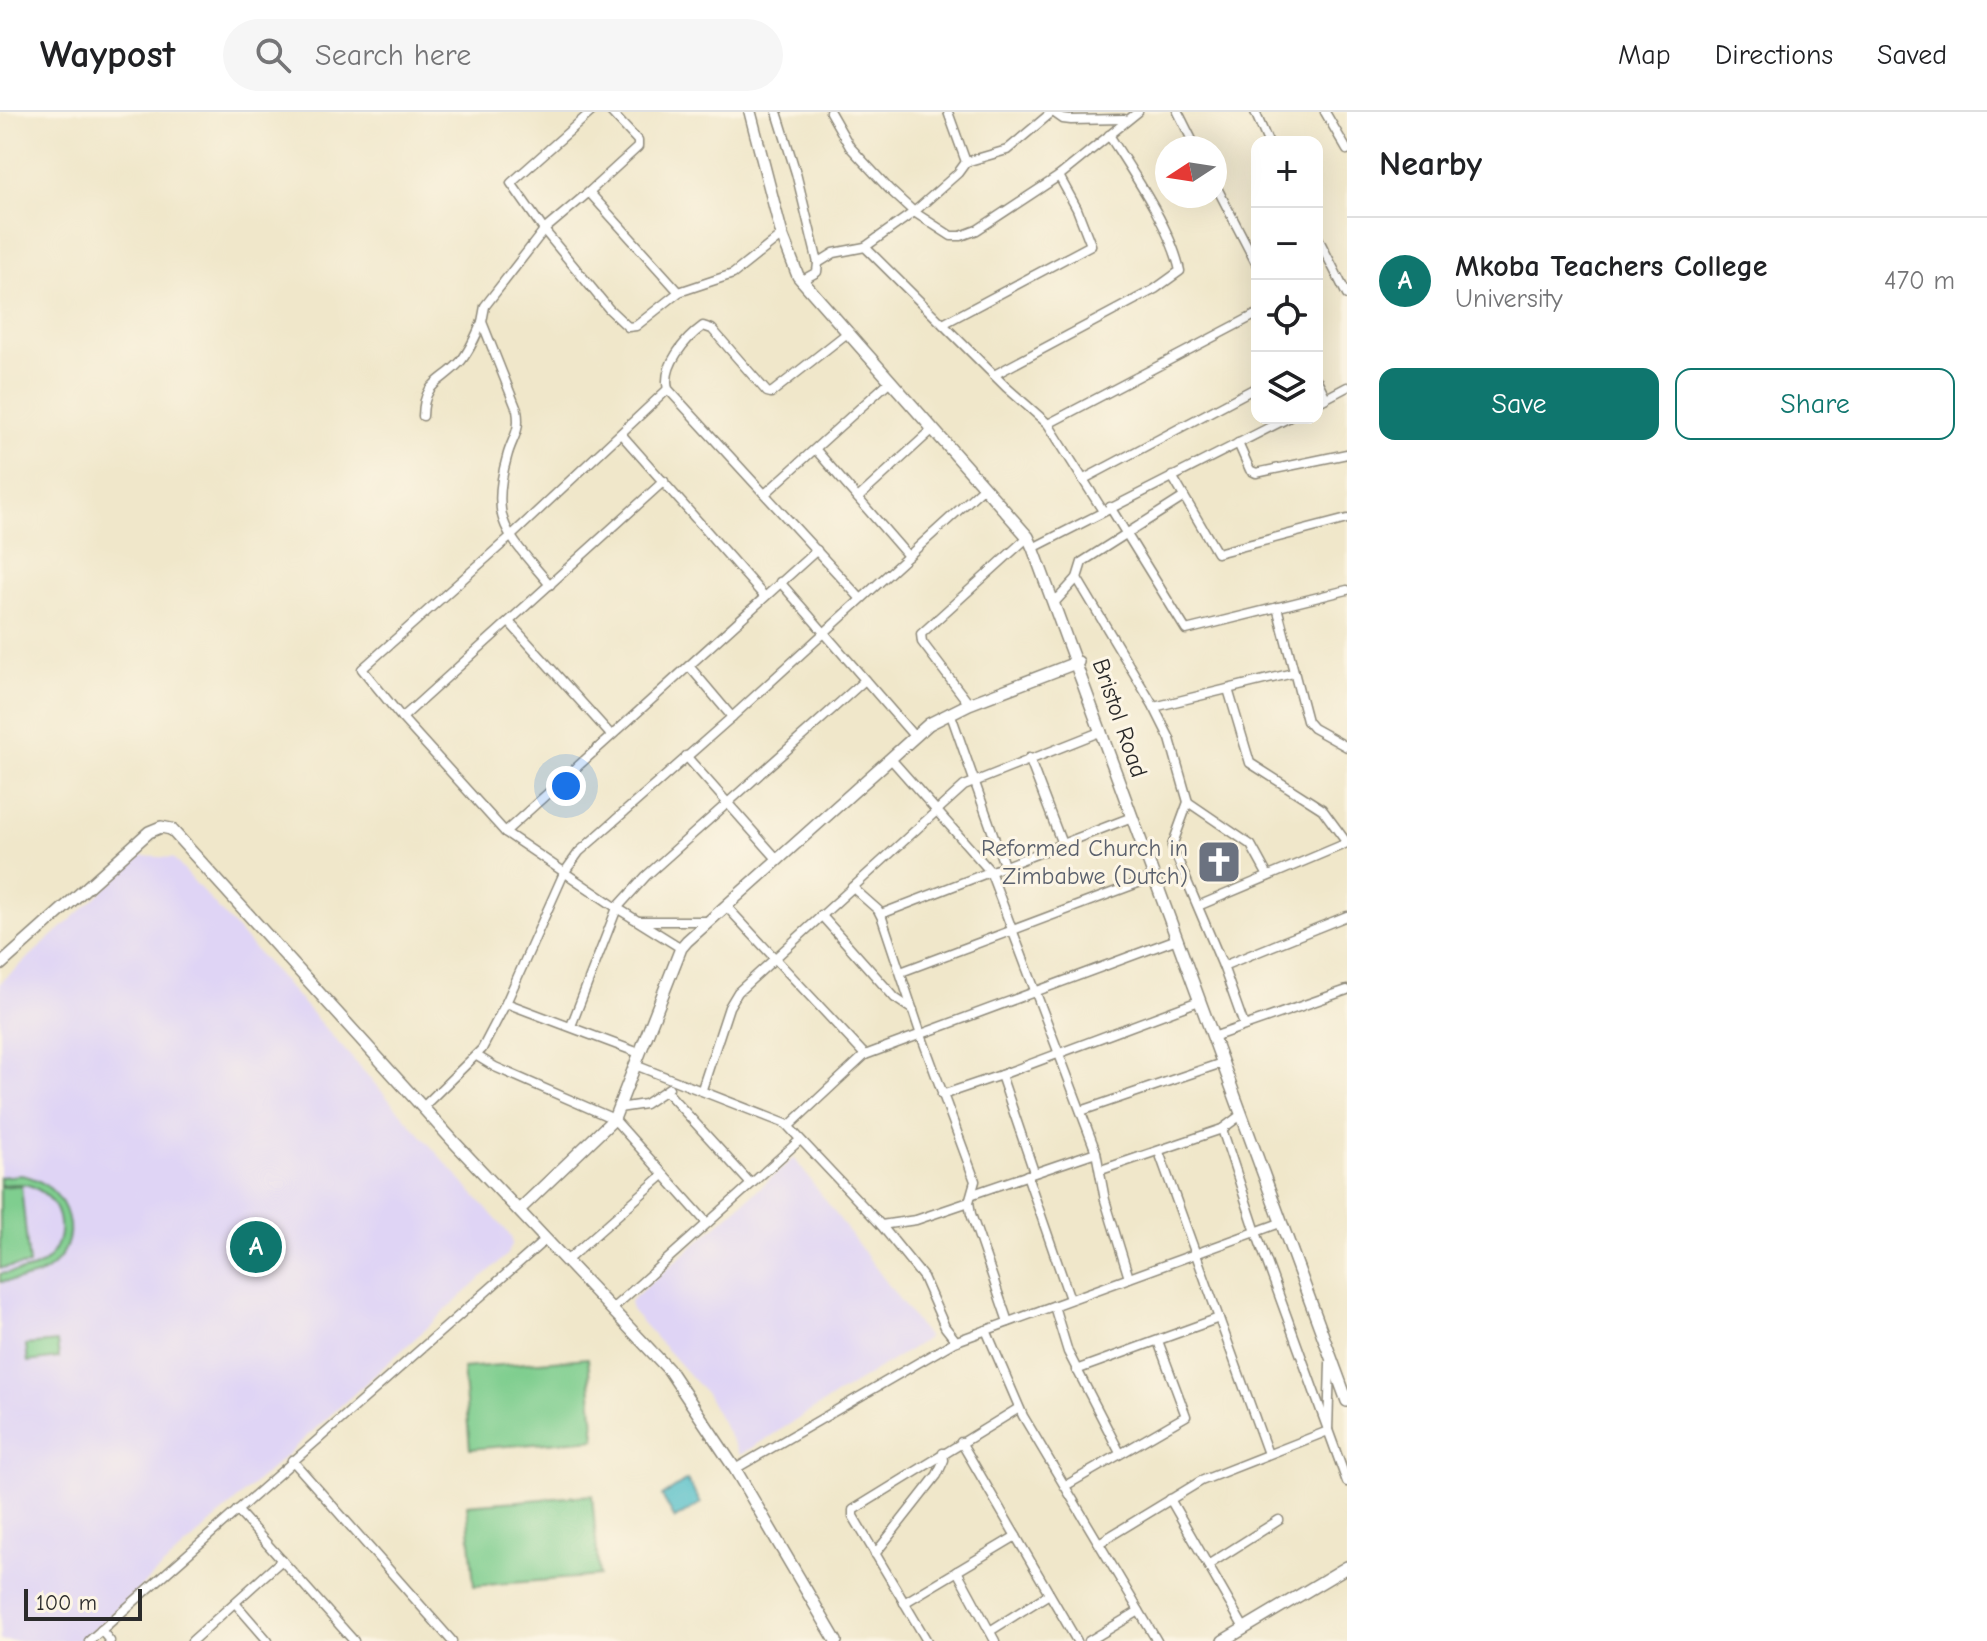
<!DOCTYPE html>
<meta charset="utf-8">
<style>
body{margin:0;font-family:"Comic Neue",sans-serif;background:#f6f6f6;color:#202124}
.controls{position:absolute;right:24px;top:24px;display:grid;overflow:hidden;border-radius:16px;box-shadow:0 8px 32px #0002}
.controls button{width:72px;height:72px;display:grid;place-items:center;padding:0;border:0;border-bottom:2px solid #e0e0e0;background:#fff;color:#202124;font:40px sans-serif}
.compass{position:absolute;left:1155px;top:24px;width:72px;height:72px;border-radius:50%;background:#fff;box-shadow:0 8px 32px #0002;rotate:258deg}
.scale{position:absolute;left:24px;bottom:20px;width:118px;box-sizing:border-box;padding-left:8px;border:4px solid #2b2b2b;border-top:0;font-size:22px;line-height:28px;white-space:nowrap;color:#2b2b2b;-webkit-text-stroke:6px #fcf5e5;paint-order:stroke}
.you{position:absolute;left:566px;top:674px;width:28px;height:28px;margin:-20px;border:6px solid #fff;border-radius:50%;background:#1a73e8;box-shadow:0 0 0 12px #1a73e833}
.badge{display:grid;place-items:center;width:52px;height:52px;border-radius:50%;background:#0f766e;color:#fff;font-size:26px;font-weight:700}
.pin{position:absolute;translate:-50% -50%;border:4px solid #fff;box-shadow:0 2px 8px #0006}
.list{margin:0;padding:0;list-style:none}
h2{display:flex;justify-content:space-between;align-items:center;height:104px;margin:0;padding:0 32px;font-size:34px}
h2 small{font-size:26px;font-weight:400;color:#757577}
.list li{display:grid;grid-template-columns:52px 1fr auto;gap:24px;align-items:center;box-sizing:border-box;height:128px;padding:0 32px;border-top:2px solid #e0e0e0}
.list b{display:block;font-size:30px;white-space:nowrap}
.list p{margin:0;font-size:26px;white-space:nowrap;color:#757577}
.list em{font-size:26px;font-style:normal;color:#757577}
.actions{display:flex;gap:16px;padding:24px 32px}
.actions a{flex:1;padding:18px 0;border:2px solid #0f766e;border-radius:16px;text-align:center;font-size:28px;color:#0f766e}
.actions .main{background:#0f766e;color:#fff}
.icon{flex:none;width:44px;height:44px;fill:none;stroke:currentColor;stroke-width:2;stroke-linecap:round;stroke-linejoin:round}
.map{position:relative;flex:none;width:1347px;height:1529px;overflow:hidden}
header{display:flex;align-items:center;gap:48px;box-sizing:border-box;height:112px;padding:0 40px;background:#fff;border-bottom:2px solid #e0e0e0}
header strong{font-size:38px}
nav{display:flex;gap:44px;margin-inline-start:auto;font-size:28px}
.search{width:560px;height:72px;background:#f6f6f6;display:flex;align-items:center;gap:20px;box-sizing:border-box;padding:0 28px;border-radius:44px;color:#757577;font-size:30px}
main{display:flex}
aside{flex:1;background:#fff}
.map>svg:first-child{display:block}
.built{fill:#dfd4f5}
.green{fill:#7fce8f;stroke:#557c5d;stroke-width:2}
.water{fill:#4fbdc8;stroke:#3d747a;stroke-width:2}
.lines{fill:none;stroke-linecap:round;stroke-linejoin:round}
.minor-casing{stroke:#8e897a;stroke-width:11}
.tertiary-casing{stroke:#8e897a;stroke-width:14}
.minor{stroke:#fff;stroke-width:8}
.tertiary{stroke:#fff;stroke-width:11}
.labels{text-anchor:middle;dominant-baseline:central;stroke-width:6;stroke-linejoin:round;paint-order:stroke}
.street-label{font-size:24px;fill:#2b2b2b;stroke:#fcf5e5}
.worship-label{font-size:24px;fill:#5b616d;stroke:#fcf5e5;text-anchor:end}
</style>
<header>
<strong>Waypost</strong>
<div class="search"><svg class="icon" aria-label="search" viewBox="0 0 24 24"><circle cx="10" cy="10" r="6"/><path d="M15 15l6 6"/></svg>Search here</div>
<nav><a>Map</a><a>Directions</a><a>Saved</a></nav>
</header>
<main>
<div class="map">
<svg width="1347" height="1529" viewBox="0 0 1347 1529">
<rect width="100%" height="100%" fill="#fcf5e5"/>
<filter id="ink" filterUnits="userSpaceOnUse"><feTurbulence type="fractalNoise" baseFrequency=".0125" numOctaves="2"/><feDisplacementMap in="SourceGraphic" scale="16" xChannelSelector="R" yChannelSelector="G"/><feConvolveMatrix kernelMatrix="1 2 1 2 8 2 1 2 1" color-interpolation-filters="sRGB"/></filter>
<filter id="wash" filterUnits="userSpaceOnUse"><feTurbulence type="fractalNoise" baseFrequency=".006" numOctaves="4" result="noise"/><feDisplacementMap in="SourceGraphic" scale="32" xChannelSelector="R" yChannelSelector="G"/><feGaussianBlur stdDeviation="1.8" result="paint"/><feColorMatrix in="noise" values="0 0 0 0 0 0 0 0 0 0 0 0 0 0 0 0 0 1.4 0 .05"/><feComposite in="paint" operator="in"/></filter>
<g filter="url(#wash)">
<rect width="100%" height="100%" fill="#f0e7ca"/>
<!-- built -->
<g class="built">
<path d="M142,744l31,2 338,378 1,9 -5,10 -426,386h-81v-658z"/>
<path d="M794,1046l134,180 -188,117 -33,-60 -75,-84 -2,-10z"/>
</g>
<!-- green -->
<g class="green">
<path d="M21,1063c49,8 68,71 22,98 -13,7 -28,7 -43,9v-8c12,-2 26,-2 37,-7 31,-16 31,-62 0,-78 -12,-7 -24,-5 -37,-4v-8z"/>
<path d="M21,1073l8,80 -29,3v-81z"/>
<path d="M57,1230l2,16 -31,4 -2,-17z"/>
<path d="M588,1246l7,81 -125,10 -7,-81z"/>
<path d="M592,1383l7,81 -125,10 -7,-81z"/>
</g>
<!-- water -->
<path class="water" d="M687,1368l14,23 -26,16 -13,-23z"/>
</g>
<g filter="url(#ink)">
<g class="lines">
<!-- minor casing -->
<g class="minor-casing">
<g id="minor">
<path d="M591,0l-80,71 33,47 65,79 19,18 8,-1 43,-34 54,-18 49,-39"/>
<path d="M777,0l19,61 22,90 -1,9 -16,9"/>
<path d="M830,0l20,35 39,42 25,23 37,24h10l16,-6 82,-54 79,-64"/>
<path d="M948,0l18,50"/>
<path d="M1052,0l-45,38 -41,12 -8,11 -44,39 -49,35 141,140 42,37 55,87"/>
<path d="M1053,0l10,7 8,1 53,-1"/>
<path d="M1178,0l18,36"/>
<path d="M1255,0l13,30"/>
<path d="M1325,0l22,38"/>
<path d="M1215,72l42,81"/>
<path d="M589,80l49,-45v-6l-27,-29"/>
<path d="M1317,124l30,59"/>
<path d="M818,151l16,-10 31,-6"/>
<path d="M943,212l148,-79 -14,-36 -18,-33"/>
<path d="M846,222l-75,59 -4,-1 -55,-63 -9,-3c-18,13 -41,40 -35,63l192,209"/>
<path d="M994,263l161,-86 25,-18c-9,-43 -47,-98 -71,-136"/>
<path d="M1317,268l9,18"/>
<path d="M668,277l-158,148 -148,132 40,49 103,114 112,76 64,40"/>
<path d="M1317,291l30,-16"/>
<path d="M423,304c1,-36 19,-33 38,-55 9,-11 15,-25 21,-39"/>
<path d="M1048,312l209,-110"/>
<path d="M621,322l143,162"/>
<path d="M1238,331l12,27 6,3 91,-19"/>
<path d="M816,338l92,106"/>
<path d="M1172,364l45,77 130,-34"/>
<path d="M1084,367l173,-92"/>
<path d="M766,381l124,-112"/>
<path d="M858,386l74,-68"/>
<path d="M1110,395l76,123 161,-40"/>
<path d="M1033,436l255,-130"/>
<path d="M1077,466l77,129 16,32 18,63 63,43 17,31"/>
<path d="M780,470l133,153"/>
<path d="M550,473c-40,-49 -62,-61 -43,-128 5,-20 14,-24 10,-47l-35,-88 3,-16 59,-76 45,-38 90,100"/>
<path d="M1055,490l22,-24 5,-16 102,-65"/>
<path d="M1277,495l30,114 6,7 34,19"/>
<path d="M509,510l102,113"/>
<path d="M689,554l43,51"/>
<path d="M969,592l-47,-62 -1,-8 107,-97"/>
<path d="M1154,595l139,-34"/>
<path d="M950,600l54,153"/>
<path d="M402,606l262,-237"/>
<path d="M686,644l92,104"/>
<path d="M890,646l100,113 106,281 9,48 24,78"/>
<path d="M1029,646l33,86"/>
<path d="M1188,690l-16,44 51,120 21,59"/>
<path d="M505,720l312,-282"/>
<path d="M852,775l26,23 4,8 39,117 54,146 -6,21 2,12 37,108"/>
<path d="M726,794l139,149"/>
<path d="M1198,794l149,-63 -25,-34 -72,-46 -22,-74"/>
<path d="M881,802l251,-97"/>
<path d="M821,803l74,83 18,12"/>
<path d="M639,809h70"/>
<path d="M1223,854l124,-50"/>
<path d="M901,860l253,-95"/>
<path d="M506,891l133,50"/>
<path d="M571,914l46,-118 29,-32 219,-196"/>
<path d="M1213,925l134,-47"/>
<path d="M477,944l18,11 119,52 93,104"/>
<path d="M635,953l151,59 95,101 42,52 22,50 11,14"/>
<path d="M1001,963l198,-74"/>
<path d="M702,977l27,-82 9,-15 226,-206 138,-55"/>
<path d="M666,979l85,93"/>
<path d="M942,983l59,-20 33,97"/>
<path d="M423,995l59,-58 24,-46 58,-130 15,-21 153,-135 252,-230"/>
<path d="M619,996l26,-4 24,-16"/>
<path d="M1081,999l141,-48"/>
<path d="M789,1014l76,-71 312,-116"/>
<path d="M1222,1017l34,103 91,250"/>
<path d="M1159,1040l109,302"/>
<path d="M1101,1058l121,-41 19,-14"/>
<path d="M1027,1063l43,124"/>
<path d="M973,1082l123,-42"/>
<path d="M881,1113l35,-5 53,-18"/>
<path d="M566,1149l96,-85"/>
<path d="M1054,1194l14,46 52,101"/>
<path d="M612,1197l188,-169"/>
<path d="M986,1218l37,86 134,225"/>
<path d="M1076,1258l143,-52"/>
<path d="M961,1330l116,199"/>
<path d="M292,1348l160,181"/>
<path d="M735,1357l219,-127 326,-119"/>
<path d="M1065,1374l121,-70 -28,-75"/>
<path d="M1170,1387l74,129"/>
<path d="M237,1398l117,131"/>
<path d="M1099,1431l102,-62 127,-50 2,-68"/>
<path d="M875,1442l62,-79 7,-15 -1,-7"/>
<path d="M1208,1453l71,-45"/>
<path d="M957,1459l38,70"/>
<path d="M235,1491l33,38"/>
<path d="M904,1491l112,-67"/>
<path d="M101,1518l9,11"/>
<path d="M990,1519l59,-37"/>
<path d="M89,1529l457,-402"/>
<path d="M192,1529l90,-81"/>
<path d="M927,1529l-74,-125v-6l166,-102"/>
<path d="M1089,1529l50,-30"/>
</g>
</g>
<!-- tertiary casing -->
<g class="tertiary-casing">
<g id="tertiary">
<path d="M750,0l32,123 16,41 230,261 5,11 314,853"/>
<path d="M0,853l149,-133 12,-5 10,2 283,313 215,228 66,99 101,172"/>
<path d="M519,1098l95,-91 67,-171 6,-7 242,-217 40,-20 109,-42"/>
<path d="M1223,1529l124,-74"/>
</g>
</g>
<!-- minor -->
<use href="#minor" class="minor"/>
<!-- tertiary -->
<use href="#tertiary" class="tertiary"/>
</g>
</g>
<!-- icons -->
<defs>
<g id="church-square" transform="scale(2.3)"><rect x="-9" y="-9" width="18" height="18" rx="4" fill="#6b7280" stroke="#fcf5e5"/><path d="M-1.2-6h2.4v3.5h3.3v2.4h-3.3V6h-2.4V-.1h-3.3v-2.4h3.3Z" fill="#fff"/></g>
</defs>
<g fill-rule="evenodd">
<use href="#church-square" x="1219" y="750"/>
</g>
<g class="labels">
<!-- street labels -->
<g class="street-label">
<text transform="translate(1120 606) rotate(71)">Bristol Road</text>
</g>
<!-- worship labels -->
<g class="worship-label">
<text x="1188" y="736">Reformed Church in<tspan x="1188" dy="28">Zimbabwe (Dutch)</tspan></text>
</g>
</g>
</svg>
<div class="controls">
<button>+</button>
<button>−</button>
<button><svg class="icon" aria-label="locate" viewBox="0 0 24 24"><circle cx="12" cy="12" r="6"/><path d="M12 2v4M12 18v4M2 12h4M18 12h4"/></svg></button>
<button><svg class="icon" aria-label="layers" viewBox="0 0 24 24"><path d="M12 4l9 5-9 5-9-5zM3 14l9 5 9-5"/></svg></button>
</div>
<svg class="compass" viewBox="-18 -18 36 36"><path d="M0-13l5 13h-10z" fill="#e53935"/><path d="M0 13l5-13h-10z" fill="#757577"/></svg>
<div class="scale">100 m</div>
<div class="you"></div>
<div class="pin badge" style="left:256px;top:1135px">A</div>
</div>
<aside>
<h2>Nearby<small></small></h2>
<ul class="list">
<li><span class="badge">A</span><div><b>Mkoba Teachers College</b><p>University</p></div><em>470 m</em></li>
</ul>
<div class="actions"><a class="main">Save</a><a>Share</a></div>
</aside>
</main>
